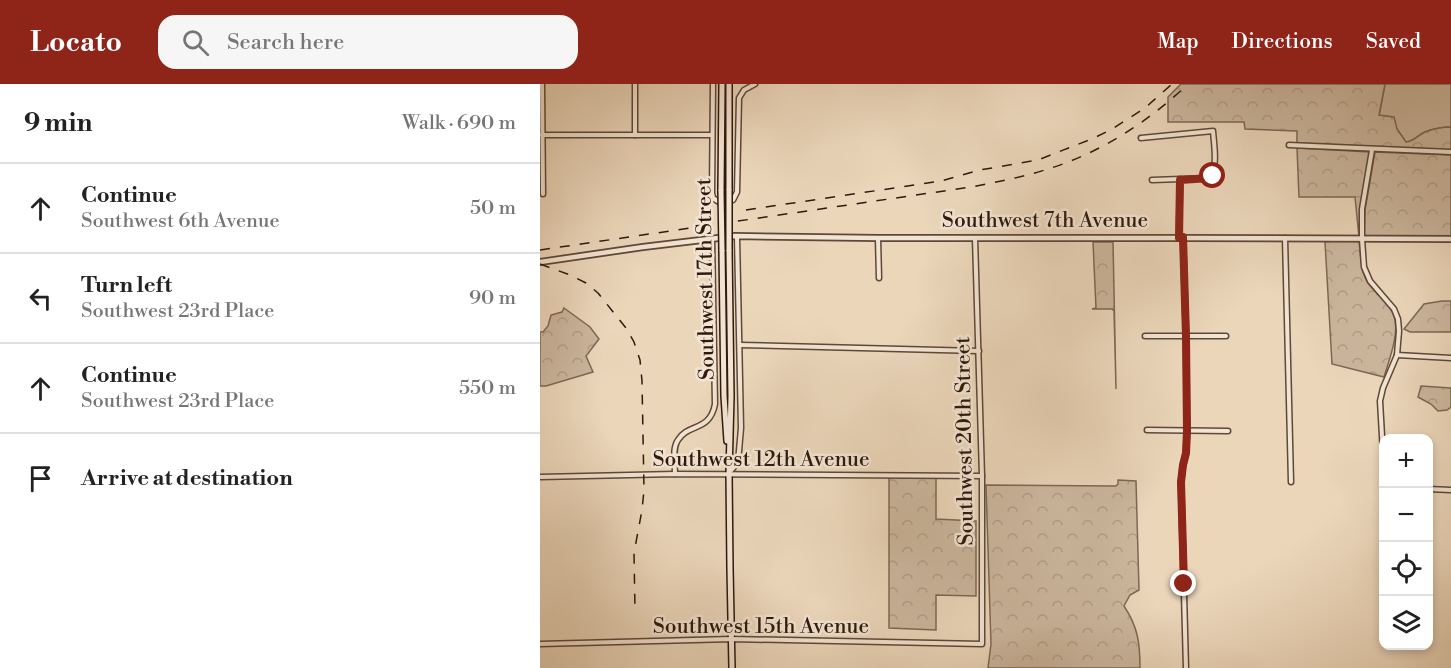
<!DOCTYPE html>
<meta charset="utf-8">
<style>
body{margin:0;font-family:"Libre Bodoni",serif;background:#f6f6f6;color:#222}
.controls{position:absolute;right:18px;bottom:18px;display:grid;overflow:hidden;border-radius:12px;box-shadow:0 3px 9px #0003}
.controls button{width:54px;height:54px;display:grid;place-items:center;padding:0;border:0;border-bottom:2px solid #e0e0e0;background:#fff;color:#222;font:30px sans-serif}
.stop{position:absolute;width:18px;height:18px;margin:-14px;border:4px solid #8f2418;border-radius:50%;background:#fff}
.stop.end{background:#8f2418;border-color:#fff;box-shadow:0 2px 6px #0008}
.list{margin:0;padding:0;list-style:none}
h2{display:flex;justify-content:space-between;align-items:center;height:78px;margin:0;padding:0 24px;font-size:26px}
h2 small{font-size:20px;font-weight:400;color:#767676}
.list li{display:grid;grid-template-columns:39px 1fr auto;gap:18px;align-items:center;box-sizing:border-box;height:90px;padding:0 24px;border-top:2px solid #e0e0e0}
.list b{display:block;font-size:22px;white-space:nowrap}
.list p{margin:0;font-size:20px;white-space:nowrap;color:#767676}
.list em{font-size:20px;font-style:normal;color:#767676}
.icon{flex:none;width:33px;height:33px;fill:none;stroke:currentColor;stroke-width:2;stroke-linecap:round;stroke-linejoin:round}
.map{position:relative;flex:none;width:911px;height:584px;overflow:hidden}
header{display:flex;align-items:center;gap:36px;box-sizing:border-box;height:84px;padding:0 30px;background:#8f2418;color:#fff}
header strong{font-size:28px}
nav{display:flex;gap:33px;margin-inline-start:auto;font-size:21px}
.search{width:420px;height:54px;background:#f6f6f6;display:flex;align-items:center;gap:15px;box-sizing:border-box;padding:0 21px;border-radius:18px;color:#767676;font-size:22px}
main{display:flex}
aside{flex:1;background:#fff}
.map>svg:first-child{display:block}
.green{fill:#cbb69d;stroke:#7d6755;stroke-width:1.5}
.forest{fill:url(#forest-crowns);stroke:#7d6755;stroke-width:1.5}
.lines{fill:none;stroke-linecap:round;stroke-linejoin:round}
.minor-casing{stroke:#5e4838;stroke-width:7}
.tertiary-casing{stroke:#5e4838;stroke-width:8}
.secondary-casing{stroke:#2f180d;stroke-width:8}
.minor{stroke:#f2e4d2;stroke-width:4}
.tertiary{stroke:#f2e4d2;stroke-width:4.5}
.secondary{stroke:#f2e4d2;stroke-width:5}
.rail{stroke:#2f180d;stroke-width:1.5;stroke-dasharray:10 10;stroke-linecap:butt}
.secondary-bridge-casing{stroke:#2f180d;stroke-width:8;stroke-linecap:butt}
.secondary-bridge{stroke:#f2e4d2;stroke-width:5}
.route{stroke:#8f2418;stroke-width:8}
.labels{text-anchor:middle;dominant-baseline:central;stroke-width:5;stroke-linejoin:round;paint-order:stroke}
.street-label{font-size:21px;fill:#2f180d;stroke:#f2e4d2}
</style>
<header>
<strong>Locato</strong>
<div class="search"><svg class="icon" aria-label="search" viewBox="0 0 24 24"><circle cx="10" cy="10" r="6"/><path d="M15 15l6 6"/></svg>Search here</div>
<nav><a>Map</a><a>Directions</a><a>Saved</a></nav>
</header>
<main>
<aside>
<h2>9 min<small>Walk · 690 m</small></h2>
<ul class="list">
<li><svg class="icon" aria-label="ahead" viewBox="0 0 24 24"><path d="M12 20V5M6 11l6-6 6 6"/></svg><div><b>Continue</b><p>Southwest 6th Avenue</p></div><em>50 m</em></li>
<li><svg class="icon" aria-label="left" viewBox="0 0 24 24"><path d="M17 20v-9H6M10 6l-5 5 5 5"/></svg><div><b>Turn left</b><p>Southwest 23rd Place</p></div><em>90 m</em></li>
<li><svg class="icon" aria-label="ahead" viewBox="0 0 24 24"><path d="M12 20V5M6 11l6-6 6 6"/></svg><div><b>Continue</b><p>Southwest 23rd Place</p></div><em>550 m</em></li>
<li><svg class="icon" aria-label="arrive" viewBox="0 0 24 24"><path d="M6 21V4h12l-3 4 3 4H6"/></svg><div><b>Arrive at destination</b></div></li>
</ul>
</aside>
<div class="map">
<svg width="911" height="584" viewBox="0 0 911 584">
<defs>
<pattern id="forest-crowns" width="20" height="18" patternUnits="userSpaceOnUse" patternTransform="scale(1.5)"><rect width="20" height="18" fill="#cbb69d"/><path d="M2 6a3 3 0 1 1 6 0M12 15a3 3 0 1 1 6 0" fill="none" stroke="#af9c86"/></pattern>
</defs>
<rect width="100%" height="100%" fill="#ebd6ba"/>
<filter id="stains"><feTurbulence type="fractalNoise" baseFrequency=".00333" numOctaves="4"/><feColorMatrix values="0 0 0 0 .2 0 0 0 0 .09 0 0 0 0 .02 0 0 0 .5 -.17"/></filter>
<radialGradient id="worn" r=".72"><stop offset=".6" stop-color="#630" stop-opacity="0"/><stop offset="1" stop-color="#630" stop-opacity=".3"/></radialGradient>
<!-- green -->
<path class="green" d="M845,0h66v43c-8,0 -18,2 -26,5 -8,3 -10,9 -19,10l-9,-13 -18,-13z"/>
<!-- forest -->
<g class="forest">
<path d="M641,0h204l-6,31 15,2 3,12 9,13c9,-1 12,-7 19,-10 8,-3 18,-5 26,-5v23l-154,-7v-12l-52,-2 -1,-7h-76v-25z"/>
<path d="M757,64l73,4 -10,57 -1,28 -4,-40h-56z"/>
<path d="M835,68l76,3v82h-87l1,-27z"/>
<path d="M794,157h25c2,14 1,30 9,42 8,11 21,19 26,33 6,17 -5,44 -10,61l-52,-13 -7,-122z"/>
<path d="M553,158h20l3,147 -2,-78 -2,-2h-20l4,-1z"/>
<path d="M902,217h9v31h-41l-6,-3 20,-25z"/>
<path d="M24,224l26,19 9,12 -13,17 7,16 -47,14h-6v-54h3l5,-6 3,-11 11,-3z"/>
<path d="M881,302l30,2v19l-4,3 -9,1 -7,-7 -13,-7z"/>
<path d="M349,392l47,1v42l40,2v75l-40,-1v35l-47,-2z"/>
<path d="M578,396l18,1 3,109 -9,5 -6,11c14,21 16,37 16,62h-152l3,-24 -5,-159 130,1 2,-2z"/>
</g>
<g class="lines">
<!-- minor casing -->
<g class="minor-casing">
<g id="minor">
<path d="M2,0l1,110"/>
<path d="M95,0v51"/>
<path d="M173,0l-1,109 1,5 6,4 14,-2 4,-8 2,-94 5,-8 11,-6"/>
<path d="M2,51h170"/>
<path d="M601,54l72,-7c1,14 5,35 -3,47l-58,2"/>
<path d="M749,61l162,7"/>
<path d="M832,66l-10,59v30l2,28 6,14 24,28 4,10 1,12 -2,24 -14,33 -3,13 4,70"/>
<path d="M338,154l1,40"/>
<path d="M639,154l1,-59"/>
<path d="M643,154l3,98 1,95 -1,22 -3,12 -2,17 5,186"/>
<path d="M745,154l6,244"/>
<path d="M605,252h81"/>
<path d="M200,261l239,6"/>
<path d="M857,271l54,3"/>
<path d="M607,346l81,1"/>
<path d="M189,389l9,-11 3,-34 -4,-191"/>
<path d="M135,390c0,-10 -3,-26 3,-34 10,-17 32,-8 37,-36l-3,-165"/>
<path d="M0,393l135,-3 307,2"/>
<path d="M888,405l23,1"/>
<path d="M0,560l192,-5 250,5v-168l-7,-238"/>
</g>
</g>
<!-- tertiary casing -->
<g class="tertiary-casing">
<path id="tertiary" d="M0,178l103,-15 92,-11 143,2h305l268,1"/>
</g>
<!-- secondary casing -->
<g class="secondary-casing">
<g id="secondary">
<path d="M189,106v-106"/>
<path d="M181,107l1,-107"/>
<path d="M182,166l2,146 3,45"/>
<path d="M189,166l2,146 -2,78 1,94 2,100"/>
</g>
</g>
<!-- minor -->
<use href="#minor" class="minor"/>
<!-- tertiary -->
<use href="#tertiary" class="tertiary"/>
<!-- secondary -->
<use href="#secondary" class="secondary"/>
<!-- rail -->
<g class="rail">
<path d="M206,126l195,-29 39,-11 58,-10 56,-22 18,-9 33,-21 27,-24"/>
<path d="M0,166l431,-63c26,-5 52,-10 77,-18 52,-16 100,-47 140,-85"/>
<path d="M0,180l30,11 16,8 12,10 28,35 8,14 6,18 2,21 2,109 -2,20 -8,43 1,58"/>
</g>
<!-- secondary-bridge casing -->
<g class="secondary-bridge-casing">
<g id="secondary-bridge">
<path d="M189,106v60"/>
<path d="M181,107l1,59"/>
</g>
</g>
<!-- secondary-bridge -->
<use href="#secondary-bridge" class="secondary-bridge"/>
</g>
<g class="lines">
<!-- route -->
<path class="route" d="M644,500l-3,-102 2,-17 3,-12 1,-22 -1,-95 -3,-99 -4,1 1,-58 30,-2 3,-2"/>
</g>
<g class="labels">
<!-- street labels -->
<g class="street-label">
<text x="505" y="137">Southwest 7th Avenue</text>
<text transform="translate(166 195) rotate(-91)">Southwest 17th Street</text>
<text transform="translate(425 357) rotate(-91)">Southwest 20th Street</text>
<text x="221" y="376">Southwest 12th Avenue</text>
<text x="221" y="543">Southwest 15th Avenue</text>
</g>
</g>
<rect width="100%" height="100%" filter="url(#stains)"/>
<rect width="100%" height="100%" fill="url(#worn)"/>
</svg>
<div class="controls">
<button>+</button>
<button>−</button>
<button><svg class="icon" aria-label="locate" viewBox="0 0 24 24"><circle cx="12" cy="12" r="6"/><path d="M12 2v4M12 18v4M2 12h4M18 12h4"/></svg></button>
<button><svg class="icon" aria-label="layers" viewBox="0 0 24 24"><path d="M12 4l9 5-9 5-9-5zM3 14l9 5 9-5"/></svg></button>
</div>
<div class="stop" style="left:673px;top:92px"></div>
<div class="stop end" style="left:644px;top:500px"></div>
</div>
</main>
